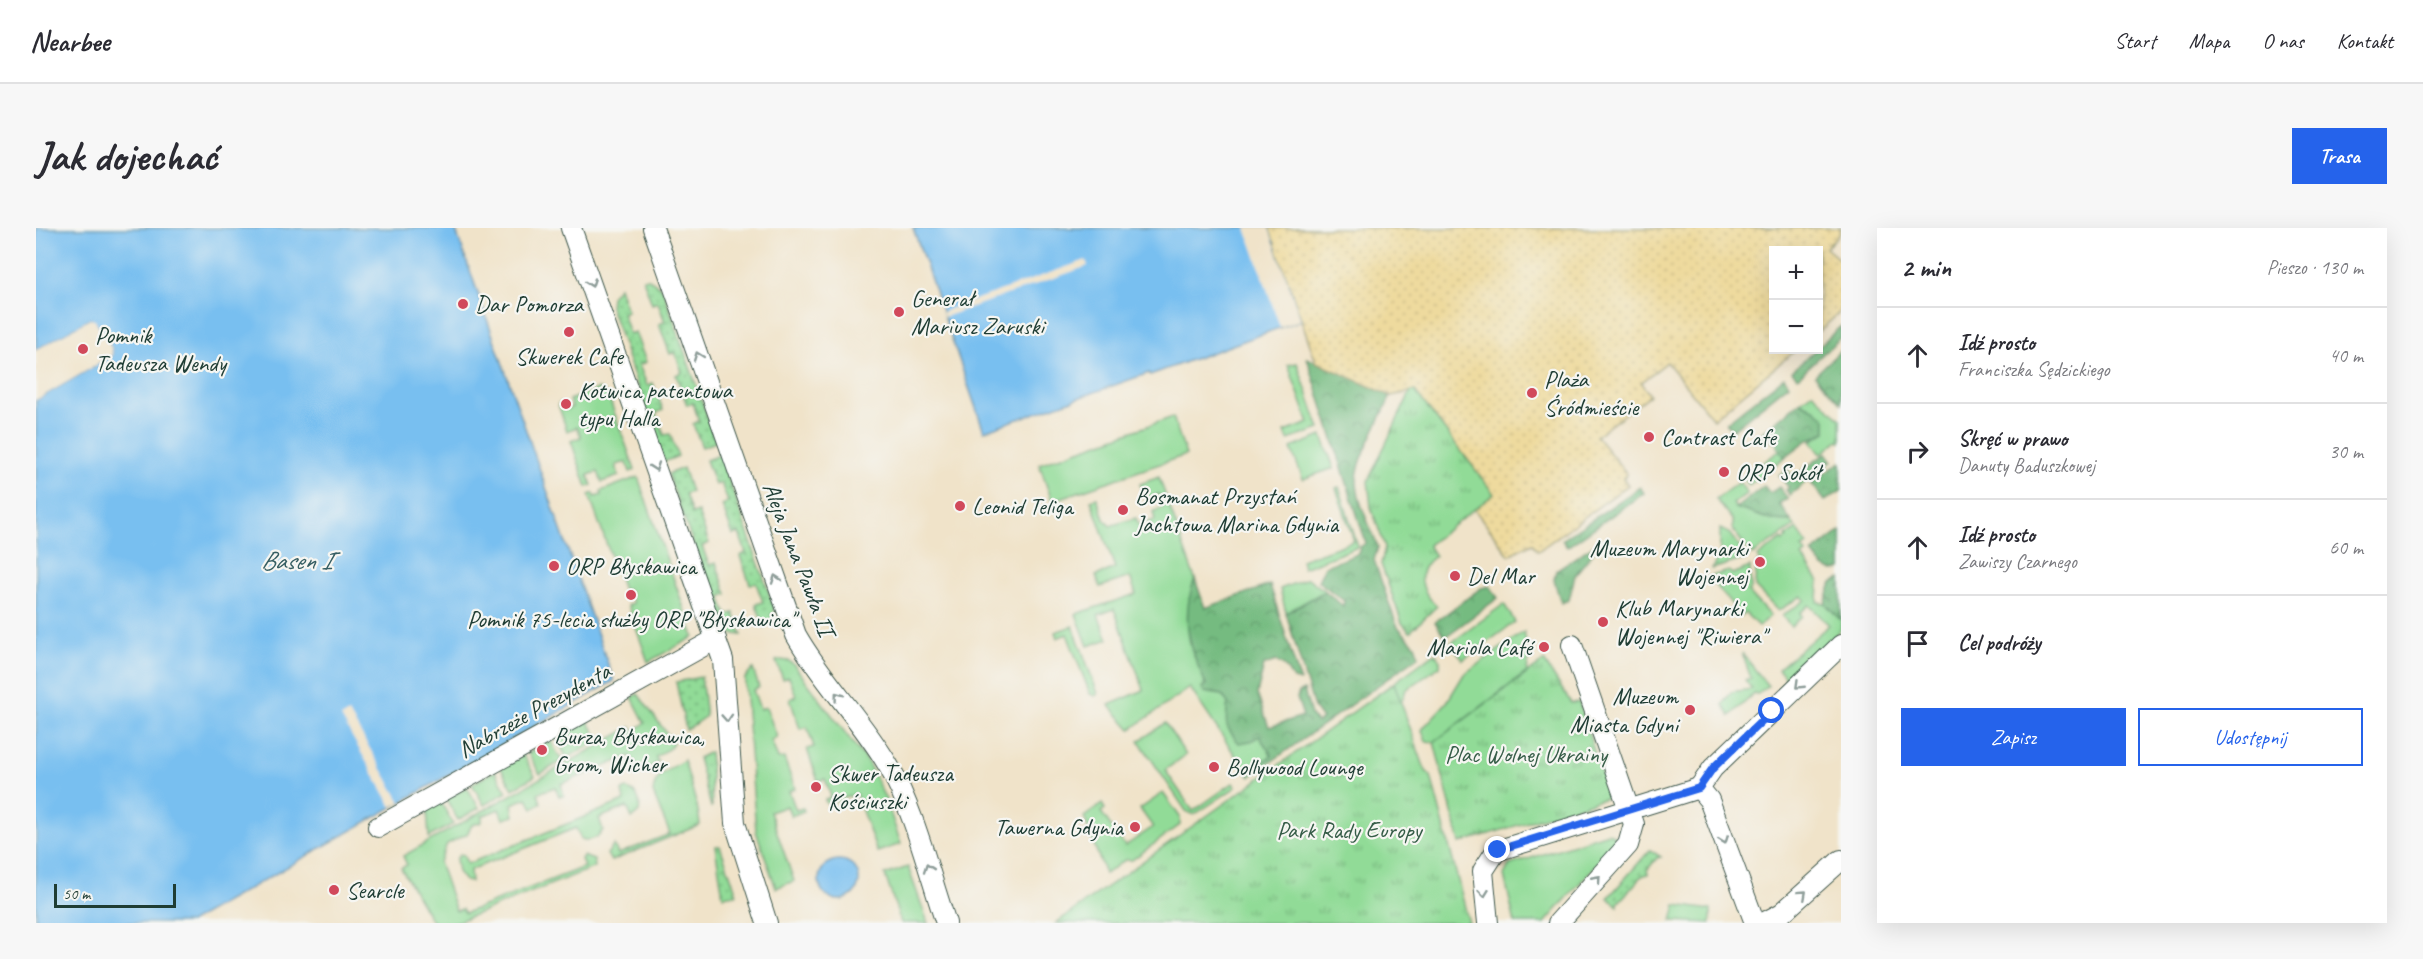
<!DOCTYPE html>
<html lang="pl">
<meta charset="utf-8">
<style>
body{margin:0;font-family:Caveat,sans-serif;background:#f7f7f7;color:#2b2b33}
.controls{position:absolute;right:18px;top:18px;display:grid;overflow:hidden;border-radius:0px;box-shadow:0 6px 24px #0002}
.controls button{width:54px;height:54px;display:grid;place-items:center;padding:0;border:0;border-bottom:2px solid #e1e1e2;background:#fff;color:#2b2b33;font:30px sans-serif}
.scale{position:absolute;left:18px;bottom:15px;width:122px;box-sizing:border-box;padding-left:6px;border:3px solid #1f3d34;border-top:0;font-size:16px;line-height:21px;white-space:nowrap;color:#1f3d34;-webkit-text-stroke:4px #f6f6f2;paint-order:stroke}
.stop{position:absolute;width:18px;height:18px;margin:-14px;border:4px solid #2563eb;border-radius:50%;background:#fff}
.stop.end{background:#2563eb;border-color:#fff;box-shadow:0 2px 6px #0008}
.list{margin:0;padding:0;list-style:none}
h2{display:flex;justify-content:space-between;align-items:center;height:78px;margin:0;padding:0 24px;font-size:26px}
h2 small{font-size:20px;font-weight:400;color:#7c7c81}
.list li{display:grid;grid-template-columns:39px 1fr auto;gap:18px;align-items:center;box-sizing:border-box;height:96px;padding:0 24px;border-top:2px solid #e1e1e2}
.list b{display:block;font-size:22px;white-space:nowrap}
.list p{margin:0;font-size:20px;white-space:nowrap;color:#7c7c81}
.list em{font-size:20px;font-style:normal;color:#7c7c81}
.actions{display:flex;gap:12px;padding:18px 24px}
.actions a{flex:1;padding:14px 0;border:2px solid #2563eb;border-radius:0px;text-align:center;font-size:21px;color:#2563eb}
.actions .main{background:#2563eb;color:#fff}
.icon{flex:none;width:33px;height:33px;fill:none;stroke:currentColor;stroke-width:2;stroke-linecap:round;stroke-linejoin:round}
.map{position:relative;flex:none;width:1805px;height:695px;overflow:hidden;border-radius:0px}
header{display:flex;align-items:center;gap:36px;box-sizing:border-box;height:84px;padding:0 30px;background:#fff;border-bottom:2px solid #e1e1e2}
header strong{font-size:28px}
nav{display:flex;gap:33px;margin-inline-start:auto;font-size:21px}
.intro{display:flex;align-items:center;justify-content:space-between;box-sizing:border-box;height:144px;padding:0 36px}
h1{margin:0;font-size:42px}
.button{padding:15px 27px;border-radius:0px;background:#2563eb;color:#fff;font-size:21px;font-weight:700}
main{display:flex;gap:36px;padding:0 36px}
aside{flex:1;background:#fff;border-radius:0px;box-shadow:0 6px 24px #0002}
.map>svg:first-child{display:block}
.grass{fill:#91db97;stroke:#588c66;stroke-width:1.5}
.forest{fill:url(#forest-crowns);stroke:#4a7c5a;stroke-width:1.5}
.sand{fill:url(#sand-dots);stroke:#868c69;stroke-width:1.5}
.park{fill:url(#park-tufts);stroke:#588c66;stroke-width:1.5}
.garden{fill:url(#garden-dots);stroke:#588c66;stroke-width:1.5}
.water{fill:#78bff0;stroke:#4c7e92;stroke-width:1.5}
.pier{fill:#f0e3c9}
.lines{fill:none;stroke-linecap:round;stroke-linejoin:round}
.minor-casing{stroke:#3e564a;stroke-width:22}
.minor{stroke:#fff;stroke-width:20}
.oneway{stroke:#8f9e9a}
.route{stroke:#2563eb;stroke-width:8}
.poi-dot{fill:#d1495b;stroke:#f6f6f2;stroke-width:2}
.labels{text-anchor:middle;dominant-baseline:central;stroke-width:4.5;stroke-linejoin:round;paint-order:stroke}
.poi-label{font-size:24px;fill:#1f3d34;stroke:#f6f6f2;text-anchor:start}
.street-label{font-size:24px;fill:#1f3d34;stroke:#f6f6f2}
.park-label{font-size:24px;fill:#365d48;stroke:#f6f6f2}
.water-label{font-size:26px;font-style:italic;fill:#355e63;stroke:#f6f6f2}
</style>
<header>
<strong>Nearbee</strong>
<nav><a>Start</a><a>Mapa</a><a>O nas</a><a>Kontakt</a></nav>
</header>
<div class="intro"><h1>Jak dojechać</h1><a class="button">Trasa</a></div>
<main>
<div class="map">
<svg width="1805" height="695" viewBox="0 0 1805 695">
<defs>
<pattern id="forest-crowns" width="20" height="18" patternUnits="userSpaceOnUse" patternTransform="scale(1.5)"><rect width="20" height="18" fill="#74bb80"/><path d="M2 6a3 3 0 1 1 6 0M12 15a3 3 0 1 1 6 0" fill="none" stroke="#5f996a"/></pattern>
<pattern id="sand-dots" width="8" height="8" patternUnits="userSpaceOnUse" patternTransform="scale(1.5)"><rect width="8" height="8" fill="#eeda9e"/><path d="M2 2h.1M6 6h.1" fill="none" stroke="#ccbc89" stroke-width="1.8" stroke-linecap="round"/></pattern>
<pattern id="park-tufts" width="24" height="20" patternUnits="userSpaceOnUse" patternTransform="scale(1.5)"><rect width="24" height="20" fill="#91db97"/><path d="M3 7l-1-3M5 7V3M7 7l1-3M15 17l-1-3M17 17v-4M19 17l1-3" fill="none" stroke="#76b37c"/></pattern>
<pattern id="garden-dots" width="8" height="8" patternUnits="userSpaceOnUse" patternTransform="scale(1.5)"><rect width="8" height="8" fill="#91db97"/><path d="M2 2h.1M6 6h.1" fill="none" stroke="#76b37c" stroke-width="1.8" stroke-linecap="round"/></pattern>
</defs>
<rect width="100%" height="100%" fill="#f6f6f2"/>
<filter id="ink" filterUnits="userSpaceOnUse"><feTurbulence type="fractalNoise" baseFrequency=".0167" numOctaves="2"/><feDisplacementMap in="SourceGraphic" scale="12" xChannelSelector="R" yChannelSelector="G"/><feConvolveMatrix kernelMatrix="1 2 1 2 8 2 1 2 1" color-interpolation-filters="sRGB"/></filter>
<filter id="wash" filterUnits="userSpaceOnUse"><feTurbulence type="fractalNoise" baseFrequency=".008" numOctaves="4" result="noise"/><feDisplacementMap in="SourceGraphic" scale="24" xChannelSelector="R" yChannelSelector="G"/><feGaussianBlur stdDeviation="1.35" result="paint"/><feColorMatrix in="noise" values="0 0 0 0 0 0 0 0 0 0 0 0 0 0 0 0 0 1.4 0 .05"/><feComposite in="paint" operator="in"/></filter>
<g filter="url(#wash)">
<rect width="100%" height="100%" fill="#f0e3c9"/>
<!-- grass -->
<g class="grass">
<path d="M1261,135l23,66 -32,11 -3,-8 24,-9 -21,-58z"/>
<path d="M562,161l6,3 5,6 26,72 -5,2 -3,-10 -11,3 3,11 -17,6 -4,-10 -10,3 4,10 -5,2 -16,-46 10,-4 -4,-10 -10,4 -9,-27 3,-2 4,8 7,-3 -3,-7z"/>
<path d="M1776,164l29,27v23l-2,-2 -18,14 -10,-13 15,-9 -12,-23 -14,-7z"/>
<path d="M1137,189l13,38 -134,46 -13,-37z"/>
<path d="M1286,208l12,32 -31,11 -12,-31z"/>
<path d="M1744,222l5,7 -36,28 -6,-7z"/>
<path d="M602,249l56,160 -46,25 -20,-57 5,-2 -5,-14 -5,1 -34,-95 5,-2 1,4 7,-2 -1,-4z"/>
<path d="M1123,249l36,102c-7,17 -9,47 -5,65 3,16 18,32 14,48l18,3 6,8 -1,6 32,27 13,19 -25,18 -57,-85 -59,41 -22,-24 35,-15 -30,-81 -16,6 10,24 -20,7 -12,-32 60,-20 -6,-17 -30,10 -4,-11 19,-8 -24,-68 6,-2 7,21 6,7 26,-8 3,7 16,-5 -2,-8 10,-5 -4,-13 -14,5 -5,-15z"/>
<path d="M1703,254l8,11 -14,11 3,4 35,12 20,1 4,5 -43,29 -19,-25v-9l-17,-22z"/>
<path d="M1303,259l19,60 -55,21 -2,-8 53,-19 -18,-53z"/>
<path d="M1684,301l9,4 19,25 -36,11 8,-16z"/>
<path d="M1761,301l11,16 -6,3 4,6 -4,3 17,24 -1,21 7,1 16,17v9l-53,52 -10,-12 51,-44 -20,-20 -9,8 2,3 -11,11 -9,-11 23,-16 -4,-4 -23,15 -23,-24 1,-23 4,-4 -3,-3 25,-18 1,2 4,-3 -1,-2z"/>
<path d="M1714,339l1,22 -3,3 22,24 -11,11 -14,-14 -3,3 -34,-39 21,-6 3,3z"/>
<path d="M1272,350l17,13 -39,22 -6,-24z"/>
<path d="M1468,376l11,18 -52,38 -12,-17z"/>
<path d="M1037,398l25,68 -3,2 -5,-2 -23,-60 -10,4 -2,-6z"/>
<path d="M1488,404l5,25 -2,15 -93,70 -8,-1 -4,-11 2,-3 23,-25 17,-28z"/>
<path d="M1399,425l5,8v5l-34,24 -5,13 -70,25z"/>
<path d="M1706,425l26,33 -10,8h-4l-24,22 -7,-11 8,-13 21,-3 -7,-9 6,-2z"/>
<path d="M744,432l9,1 5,4 74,98 18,37 15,44 -24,8 -21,-58 -29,10 -2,-4 6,-3 -6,-18 -7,2 -11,-32 7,-2 -7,-20 -7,2 -10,-30 6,-3 -7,-19 -6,2 -7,-18z"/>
<path d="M717,441l6,18 -6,3 7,19 6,-2 11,30 -6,3 7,19 6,-1 11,31 -6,2 7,19 7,-2 1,3 -13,5 -4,-10 -17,6 24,69 -18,7 -20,-57 -11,-145v-8z"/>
<path d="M602,466l35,48 -2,5 -15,10 2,5 -14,9h-3l-11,-15 -69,28 3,12h-5l-4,-9 -17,6 3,10 -8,5 -6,-10 -15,6 2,12 -11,3 -4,-10 -17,7v6l-10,3 -5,9 -20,10 -8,18 17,49 6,-2 3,4 119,-46 -3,-8 2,-3 11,4 1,7 -141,56h-21l-32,-55 6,-3 -4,-9 228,-129 2,4 12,-8 -13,-26z"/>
<path d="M551,491l12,21 -32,18 -11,-21z"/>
<path d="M1129,495l21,32 -21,15 28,41 40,-28 3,4 -42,28 -8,-4 -47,-70z"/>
<path d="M514,512l12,21 -22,13 -12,-21z"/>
<path d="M487,527l12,21 -22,13 -12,-21z"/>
<path d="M648,532l14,50 2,15 -89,36 -4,-7 7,-9 4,9 52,-20 -17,-41c1,-19 16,-23 31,-33z"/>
<path d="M459,543l12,21 -23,13 -12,-21z"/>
<path d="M431,559l12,21 -21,12 -12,-21z"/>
<path d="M591,561c11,3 14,13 12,23l-7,6 -5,-11 -28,11 4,12c-5,8 -13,12 -22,9l-5,-11 -106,42 1,12 -6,-1 -7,-9 -2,-13 4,-5 4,1 3,9 157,-63 -2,-10z"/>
<path d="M1127,565l17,24v8l-48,35h-7l-20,14 -21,-57 18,-13 3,5 -4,3 24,34 28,-19 -13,-18z"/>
<path d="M405,574l12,22 -24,13 -2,-28z"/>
<path d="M1572,605l7,3 -1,8 -69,79h-30l-11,-48 5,-10z"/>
<path d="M872,639l20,56h-27l-16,-48z"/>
<path d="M1640,677l35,5v13l-39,-2z"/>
</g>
<!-- forest -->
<g class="forest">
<path d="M1805,98v11l-43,40 -6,-6 23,-21h3l1,-4z"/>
<path d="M1805,122v53l-26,-28z"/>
<path d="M1271,130l84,38c-9,20 -35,65 -34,85 0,22 14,46 21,66l-4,13 23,66 18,19 4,11 -169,121 -3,-4 25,-18 -13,-19 -8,5 -12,2c-15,-18 -14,-18 -11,-40l-6,-8 -18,-3 -2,-4 4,-4c-17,-35 -26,-68 -11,-105l10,29 65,-23 30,96 -7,-2 -8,-12 -9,-6 -12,4 -7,29 12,33 34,-11 -6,-18 2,-6 5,-2 7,25 6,8 5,-4 -8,-11 -28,-95 39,-22 18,15 1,-5 -26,-20 7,-15 33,-12 2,-7 6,-4z"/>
<path d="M1748,149l5,7 -57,46 -6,-7z"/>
<path d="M1764,174l14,7 12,10v13l-18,8 -23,17 -8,-10 -1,-8 -4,3 -2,-7 -6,3 -3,-5z"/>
<path d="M1790,225l6,8 -42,34 -4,-5 3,-2 -10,-13 8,-6 6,8z"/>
<path d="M1805,234v29l-16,10 -14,-18z"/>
<path d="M1728,258l6,7 9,-6 9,12 -9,4 12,18 -20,-1 -35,-12z"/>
<path d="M1604,259l4,6 -77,54 -5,-7z"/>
<path d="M1805,303v38c-14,7 -22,-7 -29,-16z"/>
<path d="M1558,317l4,1 -23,29 -6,25 -8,3 -7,-23 2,-10z"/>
<path d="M1805,350v42l-16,-17 7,-20z"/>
<path d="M1454,358l8,12 -53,39 -10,-15 46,-34z"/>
</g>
<!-- sand -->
<path class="sand" d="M1233,0h572v4l-15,16 15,13v45l-3,8 -19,17 -1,-81h-44v100h22l-83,69 -46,-57 -26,21 9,12 -54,41 31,38 -4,4 5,7 -90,66 -6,-8 -23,12 -35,-46 20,-15 -79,-103 -24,5 -75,-34z"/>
<!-- park -->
<g class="park">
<path d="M1375,163h4l79,103 -66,51 7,11c-21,14 -15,35 2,50l-27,26 -8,-9 -21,-59 4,-17 -14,-40 -3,-26z"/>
<path d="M1508,433l27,42 8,-1 29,94 -2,2 -146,45 -26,-101z"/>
<path d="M1358,455l29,81 3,7 5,5 38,147h-413z"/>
</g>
<!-- garden -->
<g class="garden">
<path d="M611,50l7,4 9,8 53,152 -14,5 -9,-23 6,-3 -6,-18 -6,2 -11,-30 6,-3 -7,-20 -5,2 -11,-30 6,-2 -7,-20 -6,2 -9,-25z"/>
<path d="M583,59l8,24 -5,2 7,21 6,-2 11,30 -7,3 8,20 6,-2 10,27 -7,3 8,22 6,-1 8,22 -14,6 -54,-155 1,-11z"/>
<path d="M684,227l54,152 -2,13 -8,7 -8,-23 7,-2 -7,-19 -6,1 -10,-28 6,-3 -7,-20 -6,2 -11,-30 6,-3 -7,-19 -6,2 -9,-25z"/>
<path d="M647,240l8,24 -6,2 7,20 6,-2 11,31 -7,3 7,19 7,-2 11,31 -7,3 7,18 7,-2 8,22 -14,-2 -5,-6 -55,-153z"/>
<path d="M665,449l5,39 -20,14 -10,-48z"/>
<path d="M674,524l2,54 -1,1 -13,-49z"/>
<path d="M679,618h5l17,48 -14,2z"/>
<path d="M1614,622l11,7 -4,1 -10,12 1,4 -6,2 -24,27v3l-10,-8z"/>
</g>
<!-- water -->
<g class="water">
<path d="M0,0h419l159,453 -425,242h-153v-523l76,-44v-7l-17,-28 -5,-2 -54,31z"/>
<path d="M877,0h356l32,92 -151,55 -1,-2 -165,58z"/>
<circle cx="803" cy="652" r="20"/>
</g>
<!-- pier -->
<g class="pier">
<path d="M1210,0h23l32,92 -21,7z"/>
<path d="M1050,32l2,6 -144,51 -2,-4 7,-4z"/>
<path d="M54,91l5,1 17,29v7l-76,44v-4l73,-41v-5l-16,-27 -3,-1 -54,31v-3z"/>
<path d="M313,485l52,89 -9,5 -51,-90z"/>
</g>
</g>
<g filter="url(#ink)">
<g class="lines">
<!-- minor casing -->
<g class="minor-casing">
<g id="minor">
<path d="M535,0l152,432 12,163 32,100"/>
<path d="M617,0l143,407c26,46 65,84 92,130 26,45 41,108 58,158"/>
<path d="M1663,560l14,-20 128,-123"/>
<path d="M1663,560l10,12 46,123"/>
<path d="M342,599l338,-188"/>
<path d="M1452,695l-5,-52 13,-20 203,-63"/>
<path d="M1522,695l70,-78 6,-21 -62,-179"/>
<path d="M1727,695l19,-10 59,-53"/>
</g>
</g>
<!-- minor -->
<use href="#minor" class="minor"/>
</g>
<!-- one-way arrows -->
<defs><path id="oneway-chevron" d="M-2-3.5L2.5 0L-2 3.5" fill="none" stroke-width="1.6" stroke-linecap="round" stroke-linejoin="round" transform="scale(1.5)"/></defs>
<g class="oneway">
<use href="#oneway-chevron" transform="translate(555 55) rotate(71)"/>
<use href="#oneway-chevron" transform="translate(662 128) rotate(-110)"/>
<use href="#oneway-chevron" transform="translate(619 239) rotate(71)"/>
<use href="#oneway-chevron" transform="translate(740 351) rotate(-109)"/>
<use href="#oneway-chevron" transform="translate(1763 457) rotate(136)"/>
<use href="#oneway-chevron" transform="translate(802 468) rotate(-127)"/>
<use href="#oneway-chevron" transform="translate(691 490) rotate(86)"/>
<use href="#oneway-chevron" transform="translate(1688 612) rotate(70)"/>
<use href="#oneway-chevron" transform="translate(892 640) rotate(-109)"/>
<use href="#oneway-chevron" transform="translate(1561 651) rotate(-48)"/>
<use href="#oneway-chevron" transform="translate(1448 665) rotate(84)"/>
<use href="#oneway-chevron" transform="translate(1767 666) rotate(-42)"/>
</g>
</g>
<g class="lines" filter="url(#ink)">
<!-- route -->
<path class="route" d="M1462,622l201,-62 14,-20 59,-57"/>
</g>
<!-- markers -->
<g class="poi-dot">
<circle cx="427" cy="76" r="6"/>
<circle cx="863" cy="84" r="6"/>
<circle cx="533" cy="104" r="6"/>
<circle cx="47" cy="121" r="6"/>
<circle cx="1496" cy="165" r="6"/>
<circle cx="530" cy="176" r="6"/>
<circle cx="1613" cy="209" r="6"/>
<circle cx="1688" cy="244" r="6"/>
<circle cx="924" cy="278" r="6"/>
<circle cx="1087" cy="282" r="6"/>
<circle cx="1724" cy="334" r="6"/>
<circle cx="518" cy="338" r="6"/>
<circle cx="1419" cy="348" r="6"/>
<circle cx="595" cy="367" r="6"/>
<circle cx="1567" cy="394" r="6"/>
<circle cx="1508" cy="419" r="6"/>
<circle cx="1654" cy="482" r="6"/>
<circle cx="506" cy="522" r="6"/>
<circle cx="1178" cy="539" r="6"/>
<circle cx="780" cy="559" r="6"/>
<circle cx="1099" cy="599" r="6"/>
<circle cx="298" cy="662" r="6"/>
</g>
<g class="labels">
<!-- poi labels -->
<g class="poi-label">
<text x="875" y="70">Generał<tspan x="875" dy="28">Mariusz Zaruski</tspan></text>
<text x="439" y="76">Dar Pomorza</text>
<text x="59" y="107">Pomnik<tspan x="59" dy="28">Tadeusza Wendy</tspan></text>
<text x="533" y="128" text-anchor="middle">Skwerek Cafe</text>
<text x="1508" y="151">Plaża<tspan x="1508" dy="28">Śródmieście</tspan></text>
<text x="542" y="162">Kotwica patentowa<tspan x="542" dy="28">typu Halla</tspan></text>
<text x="1625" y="209">Contrast Cafe</text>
<text x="1700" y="244">ORP Sokół</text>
<text x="1099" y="268">Bosmanat Przystań<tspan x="1099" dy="28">Jachtowa Marina Gdynia</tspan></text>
<text x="936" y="278">Leonid Teliga</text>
<text x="1712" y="320" text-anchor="end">Muzeum Marynarki<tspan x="1712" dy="28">Wojennej</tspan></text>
<text x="530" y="338">ORP Błyskawica</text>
<text x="1431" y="348">Del Mar</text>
<text x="1579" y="380">Klub Marynarki<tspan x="1579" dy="28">Wojennej "Riwiera"</tspan></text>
<text x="595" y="391" text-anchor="middle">Pomnik 75-lecia służby ORP "Błyskawica"</text>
<text x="1496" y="419" text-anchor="end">Mariola Café</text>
<text x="1642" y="468" text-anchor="end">Muzeum<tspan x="1642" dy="28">Miasta Gdyni</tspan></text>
<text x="518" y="508">Burza, Błyskawica,<tspan x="518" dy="28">Grom, Wicher</tspan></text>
<text x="1190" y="539">Bollywood Lounge</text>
<text x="792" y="545">Skwer Tadeusza<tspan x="792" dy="28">Kościuszki</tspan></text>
<text x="1087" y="599" text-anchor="end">Tawerna Gdynia</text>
<text x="310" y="662">Searcle</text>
</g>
<!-- street labels -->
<g class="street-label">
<text transform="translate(763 331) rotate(69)">Aleja Jana Pawła II</text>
<text transform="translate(498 482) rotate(-29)">Nabrzeże Prezydenta</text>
</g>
<!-- park labels -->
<g class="park-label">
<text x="1490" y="526">Plac Wolnej Ukrainy</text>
<text x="1313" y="602">Park Rady Europy</text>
</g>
<!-- water labels -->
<g class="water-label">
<text x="260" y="332">Basen I</text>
</g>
</g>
</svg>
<div class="controls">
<button>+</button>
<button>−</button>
</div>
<div class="scale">50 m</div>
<div class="stop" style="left:1736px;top:483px"></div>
<div class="stop end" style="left:1462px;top:622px"></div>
</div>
<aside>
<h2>2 min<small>Pieszo · 130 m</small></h2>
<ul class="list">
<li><svg class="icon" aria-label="ahead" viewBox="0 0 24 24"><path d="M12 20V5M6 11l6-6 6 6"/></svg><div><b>Idź prosto</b><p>Franciszka Sędzickiego</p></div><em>40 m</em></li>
<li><svg class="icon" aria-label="right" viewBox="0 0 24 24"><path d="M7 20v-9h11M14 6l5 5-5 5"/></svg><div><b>Skręć w prawo</b><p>Danuty Baduszkowej</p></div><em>30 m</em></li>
<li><svg class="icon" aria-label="ahead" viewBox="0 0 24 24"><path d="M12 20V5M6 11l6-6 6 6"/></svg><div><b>Idź prosto</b><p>Zawiszy Czarnego</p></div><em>60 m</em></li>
<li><svg class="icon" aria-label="arrive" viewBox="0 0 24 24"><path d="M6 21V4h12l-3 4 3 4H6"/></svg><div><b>Cel podróży</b></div></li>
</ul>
<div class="actions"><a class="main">Zapisz</a><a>Udostępnij</a></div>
</aside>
</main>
